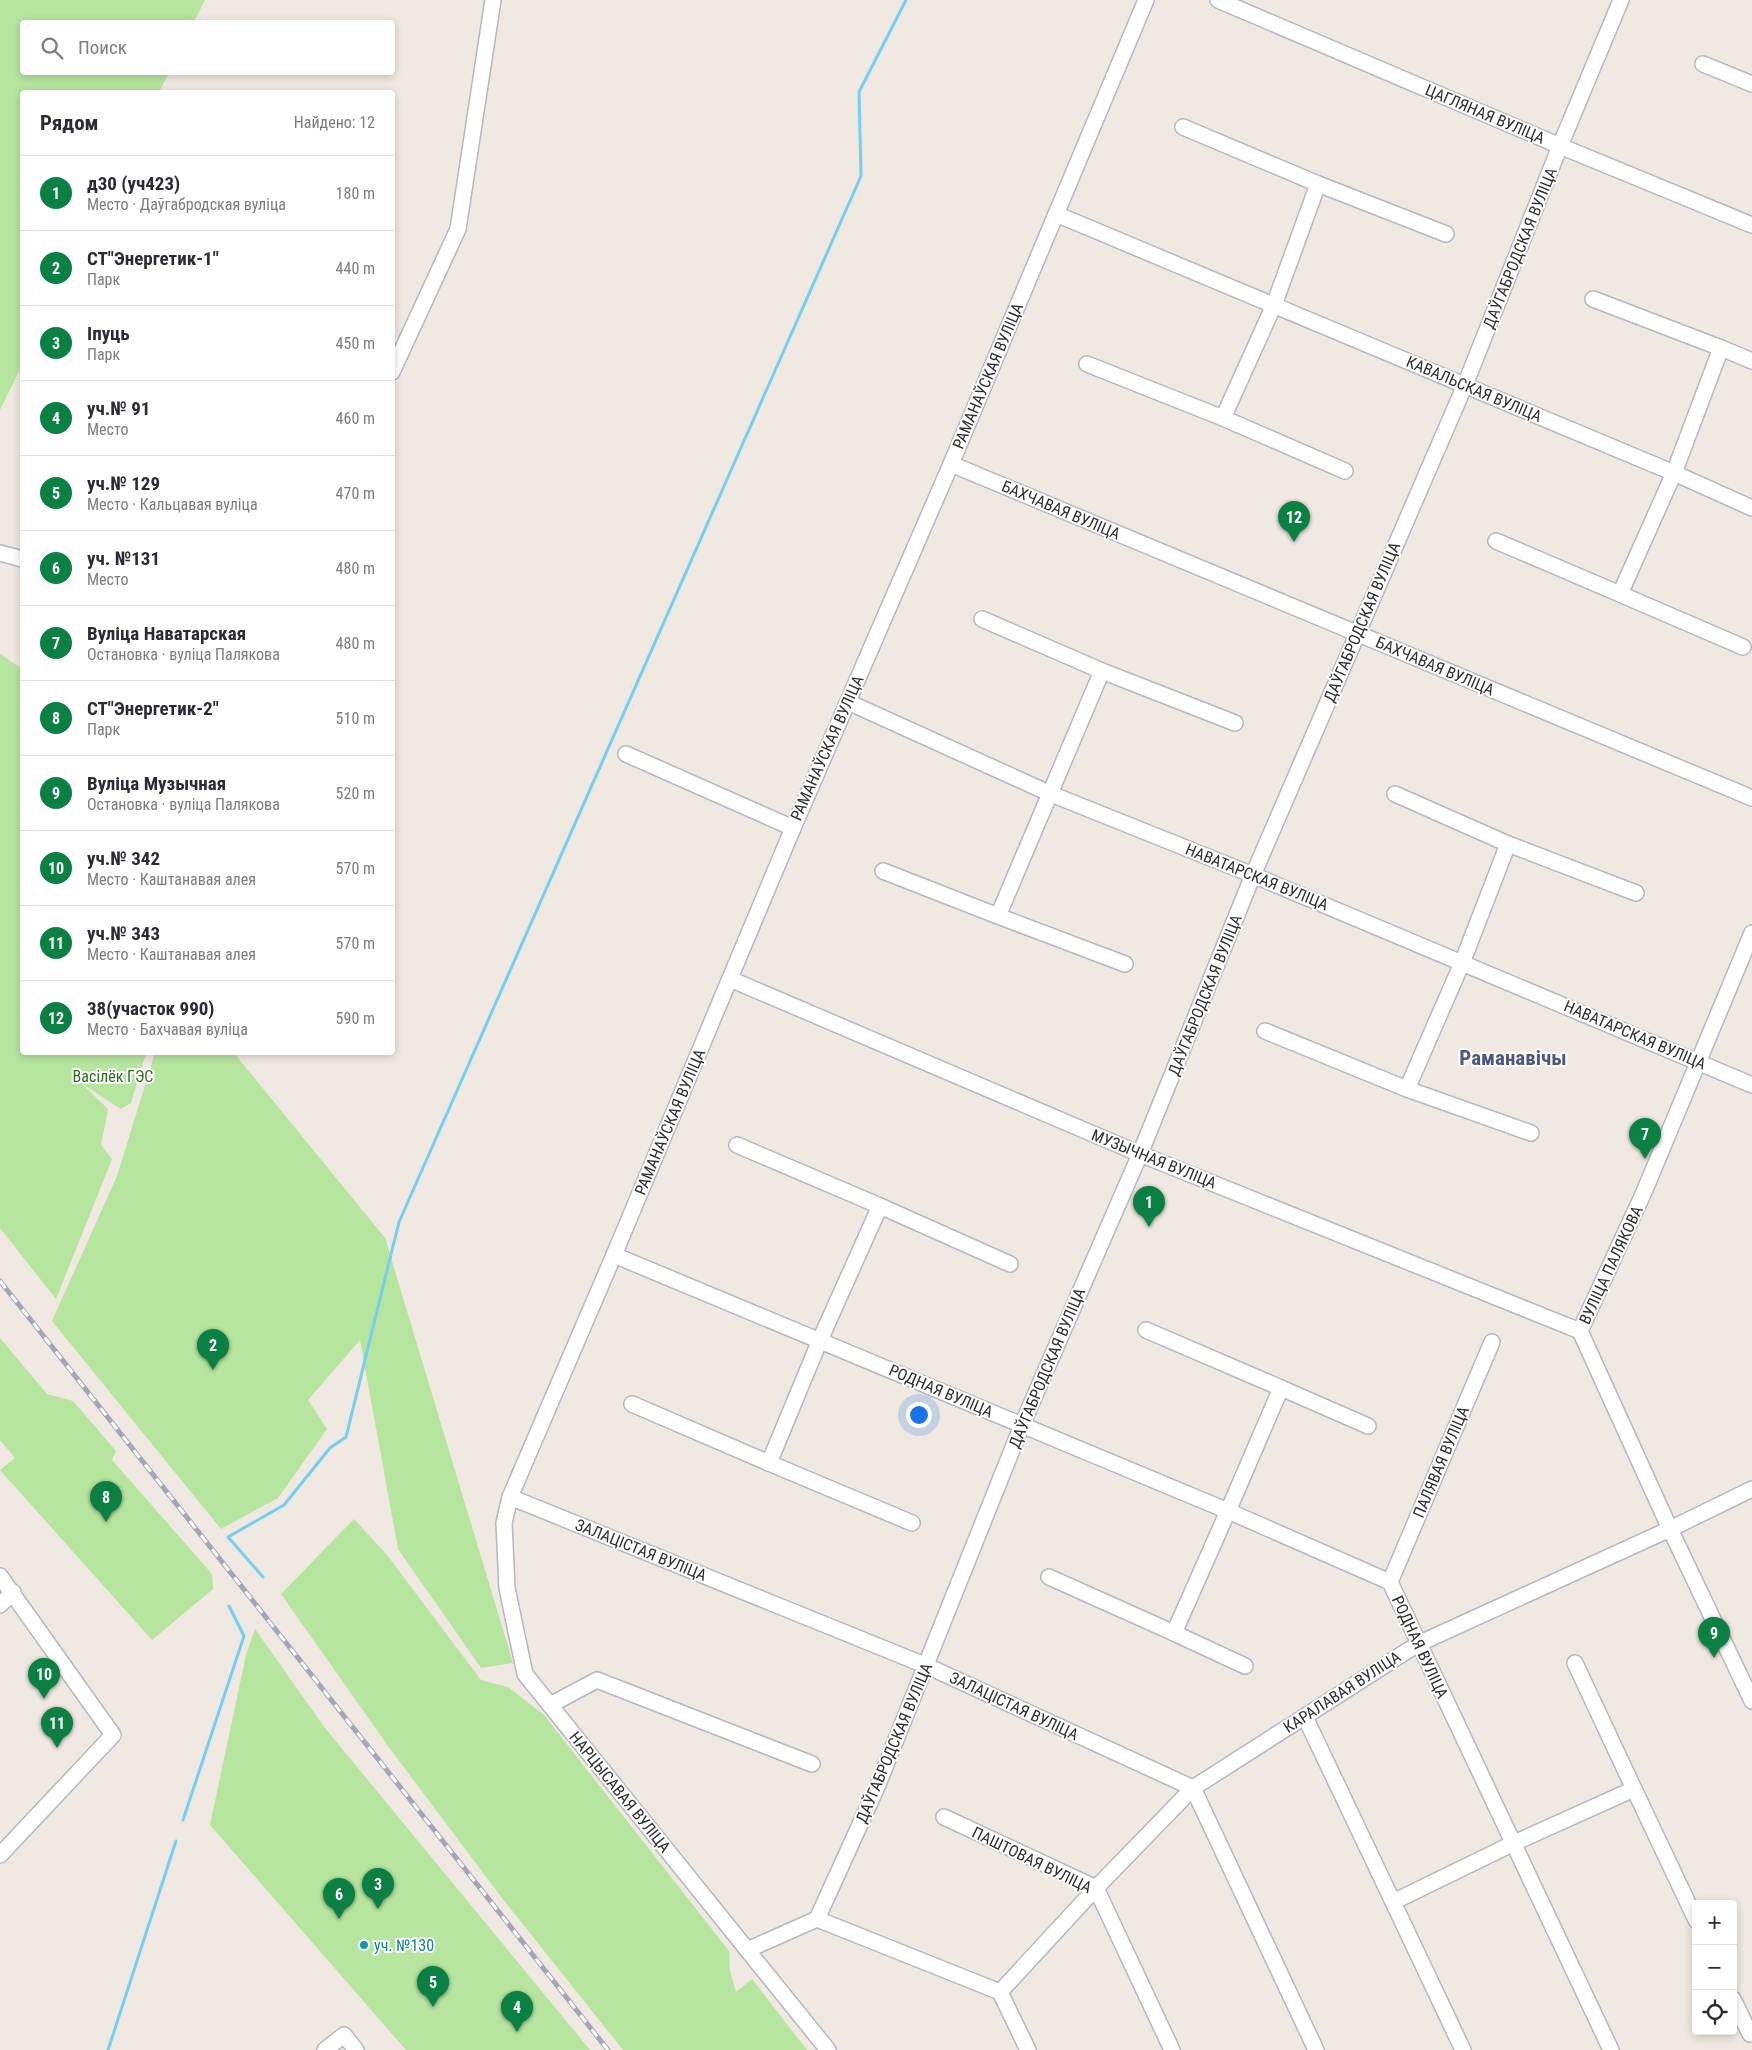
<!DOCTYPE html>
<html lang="ru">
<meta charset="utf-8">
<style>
body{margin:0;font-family:"Roboto Condensed",sans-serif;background:#f2f2f3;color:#2b2b33}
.controls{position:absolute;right:15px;bottom:15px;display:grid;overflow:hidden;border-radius:5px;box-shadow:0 2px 8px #0003}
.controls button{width:45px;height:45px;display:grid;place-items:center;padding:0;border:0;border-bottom:1px solid #e1e1e2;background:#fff;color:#2b2b33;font:25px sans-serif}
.you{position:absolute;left:918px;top:1414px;width:18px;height:18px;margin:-12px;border:4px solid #fff;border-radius:50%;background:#1a73e8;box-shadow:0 0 0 8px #1a73e833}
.badge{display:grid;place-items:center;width:32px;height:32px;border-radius:50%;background:#0b8043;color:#fff;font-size:16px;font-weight:700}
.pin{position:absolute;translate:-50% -41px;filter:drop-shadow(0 1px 2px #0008)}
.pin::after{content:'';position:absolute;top:26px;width:18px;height:15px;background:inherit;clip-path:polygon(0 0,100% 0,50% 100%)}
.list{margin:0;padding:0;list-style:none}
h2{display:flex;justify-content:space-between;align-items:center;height:65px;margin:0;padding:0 20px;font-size:21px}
h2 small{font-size:16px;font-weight:400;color:#7c7c81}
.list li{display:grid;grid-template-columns:32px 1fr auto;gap:15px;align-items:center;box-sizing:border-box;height:75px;padding:0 20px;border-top:1px solid #e1e1e2}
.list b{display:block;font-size:19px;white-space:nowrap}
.list p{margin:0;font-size:16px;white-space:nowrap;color:#7c7c81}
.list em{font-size:16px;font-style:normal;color:#7c7c81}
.icon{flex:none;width:28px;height:28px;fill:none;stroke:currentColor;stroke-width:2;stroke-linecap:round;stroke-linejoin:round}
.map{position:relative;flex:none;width:1752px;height:2050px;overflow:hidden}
.search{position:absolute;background:#fff;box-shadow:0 2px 8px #0003;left:20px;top:20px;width:375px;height:55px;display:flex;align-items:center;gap:12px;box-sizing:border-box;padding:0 18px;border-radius:5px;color:#7c7c81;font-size:19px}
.panel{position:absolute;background:#fff;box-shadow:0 2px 8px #0003;left:20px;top:90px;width:375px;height:965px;border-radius:5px}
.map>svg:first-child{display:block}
.green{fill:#b6e59e}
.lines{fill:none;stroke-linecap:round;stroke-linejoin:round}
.stream{stroke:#75cff0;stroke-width:3}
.minor-casing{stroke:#b4b7c1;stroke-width:18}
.minor{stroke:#fff;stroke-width:15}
.rail-casing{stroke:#a3a6b8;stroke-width:5}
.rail{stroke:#fff;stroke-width:3;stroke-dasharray:9;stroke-linecap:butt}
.culture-dot{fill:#0f9aa8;stroke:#fff;stroke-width:2}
.labels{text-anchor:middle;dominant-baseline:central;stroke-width:4;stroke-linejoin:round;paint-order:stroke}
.street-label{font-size:16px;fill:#2e2e2e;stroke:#fff}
.park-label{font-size:16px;fill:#2c6e1b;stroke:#fff}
.culture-label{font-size:16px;fill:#0d838f;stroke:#fff;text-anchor:start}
.district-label{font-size:21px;font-weight:bold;fill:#4d5680;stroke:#fff}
</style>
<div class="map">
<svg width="1752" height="2050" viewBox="0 0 1752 2050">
<rect width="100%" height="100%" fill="#efe9e1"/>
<!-- green -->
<g class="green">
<path d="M0,0h205l-11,22h-172v50l147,1 -10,19h-137v273l-22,45z"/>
<path d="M0,654l22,15v383l124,1 -15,50 -10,6 -40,-26 27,26 -7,36 11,14 -56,140 -56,-71z"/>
<path d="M155,1053h79l151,185 128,425 -32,5 -83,-119 -38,-209 -52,60 19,29 -49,69 -57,31 -169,-208 65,-145z"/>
<path d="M0,1338l47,56 26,7 43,50 -4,9 100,114 1,15 -61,51 -152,-170 15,-12 -15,-18z"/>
<path d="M354,1519l33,36 94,125 27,7 36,28 185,236 1,20 6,21 16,-13 55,71h-184l-121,-152 -114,-152 -107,-152z"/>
<path d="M255,1629l70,99 265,322h-184l-196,-225 36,-170z"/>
</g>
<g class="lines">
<!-- stream -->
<g class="stream">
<path d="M263,1577l-35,-40 56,-32 46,-57 16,-11 53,-215 462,-1046 -2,-84 47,-92"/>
<path d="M183,1820l61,-184 -15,-30"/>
<path d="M108,2050l68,-209"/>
</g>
<!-- minor casing -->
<g class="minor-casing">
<g id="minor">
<path d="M1218,0l342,146 192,79"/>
<path d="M1703,64l49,20"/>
<path d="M1318,184l128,50"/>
<path d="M1056,214l618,259 78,35"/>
<path d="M1721,348l31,13"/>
<path d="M1087,364l136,54 51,-113 44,-121 -135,-57"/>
<path d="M392,372l66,-143 35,-229"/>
<path d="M1223,418l122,53"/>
<path d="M951,464l801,334"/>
<path d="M1496,541l124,53 54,-121 47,-125 -128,-49"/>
<path d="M0,553l22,6"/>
<path d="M1620,594l123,53"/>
<path d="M1102,671l133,52"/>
<path d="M848,702l203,92 202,81 499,210"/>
<path d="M626,754l167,74"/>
<path d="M1508,844l128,49"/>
<path d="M883,871l115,45 104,-245 -120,-52"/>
<path d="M998,916l127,48"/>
<path d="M1752,933l-108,259 -64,139 90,198 82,172"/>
<path d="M730,979l410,175 440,177"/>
<path d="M1265,1031l142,58 55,-126 46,-119 -113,-50"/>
<path d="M1407,1089l124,44"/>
<path d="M880,1206l130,58"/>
<path d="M614,1255l614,256 162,71 221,468"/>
<path d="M1281,1388l87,38"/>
<path d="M632,1404l137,59 51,-123 60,-134 -143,-61"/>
<path d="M769,1463l143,60"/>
<path d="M510,1497l417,169 266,122 123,262"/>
<path d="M0,1576l113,159 -113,120"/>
<path d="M1049,1577l125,56 54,-122 53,-123 -135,-58"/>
<path d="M1390,1582l102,-240"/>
<path d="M0,1605l13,-13"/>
<path d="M1174,1633l71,33"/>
<path d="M550,1705l47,-25 215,84"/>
<path d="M1305,1717l88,185 121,-59 120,-54 -59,-126"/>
<path d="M1634,1789l62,131"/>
<path d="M944,1817l152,71 76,162"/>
<path d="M1393,1902l70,148"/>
<path d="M817,1919l183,73 28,58"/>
<path d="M747,1950l70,-31 60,-132 145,-362 118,-271 113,-279 212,-490 95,-239 61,-146"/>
<path d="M1000,1992l96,-104 97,-100 225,-144 252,-115 82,-40"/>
<path d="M1733,1999l17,35"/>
<path d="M325,2050l19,-15 12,15"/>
<path d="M828,2050l-303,-376 -18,-86 -3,-65 6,-26 104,-242 179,-427 158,-364 195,-464"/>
</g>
</g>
<!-- minor -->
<use href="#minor" class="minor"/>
<!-- rail casing -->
<g class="rail-casing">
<path id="rail" d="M0,1281l608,769"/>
</g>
<!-- rail -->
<use href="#rail" class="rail"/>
</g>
<!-- markers -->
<circle class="culture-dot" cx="364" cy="1945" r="5"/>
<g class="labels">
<!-- street labels -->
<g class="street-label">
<text transform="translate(1485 114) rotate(23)">ЦАГЛЯНАЯ ВУЛІЦА</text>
<text transform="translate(1520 248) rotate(-68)">ДАЎГАБРОДСКАЯ ВУЛІЦА</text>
<text transform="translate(988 376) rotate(-67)">РАМАНАЎСКАЯ ВУЛІЦА</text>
<text transform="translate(1474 389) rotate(23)">КАВАЛЬСКАЯ ВУЛІЦА</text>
<text transform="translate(1061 510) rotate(23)">БАХЧАВАЯ ВУЛІЦА</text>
<text transform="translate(1362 622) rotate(-67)">ДАЎГАБРОДСКАЯ ВУЛІЦА</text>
<text transform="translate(1435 666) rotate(23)">БАХЧАВАЯ ВУЛІЦА</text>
<text transform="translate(827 748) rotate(-66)">РАМАНАЎСКАЯ ВУЛІЦА</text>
<text transform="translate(1257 877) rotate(22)">НАВАТАРСКАЯ ВУЛІЦА</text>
<text transform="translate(1205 995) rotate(-68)">ДАЎГАБРОДСКАЯ ВУЛІЦА</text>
<text transform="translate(1635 1035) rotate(23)">НАВАТАРСКАЯ ВУЛІЦА</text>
<text transform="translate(670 1122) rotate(-67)">РАМАНАЎСКАЯ ВУЛІЦА</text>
<text transform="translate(1154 1159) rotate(22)">МУЗЫЧНАЯ ВУЛІЦА</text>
<text transform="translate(1611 1265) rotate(-65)">ВУЛІЦА ПАЛЯКОВА</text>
<text transform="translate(1047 1368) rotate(-67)">ДАЎГАБРОДСКАЯ ВУЛІЦА</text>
<text transform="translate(941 1391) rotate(23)">РОДНАЯ ВУЛІЦА</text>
<text transform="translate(1441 1462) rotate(-67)">ПАЛЯВАЯ ВУЛІЦА</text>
<text transform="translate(641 1550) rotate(22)">ЗАЛАЦІСТАЯ ВУЛІЦА</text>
<text transform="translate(1420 1647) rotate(65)">РОДНАЯ ВУЛІЦА</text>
<text transform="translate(1342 1692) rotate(-33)">КАРАЛАВАЯ ВУЛІЦА</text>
<text transform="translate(1014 1706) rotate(25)">ЗАЛАЦІСТАЯ ВУЛІЦА</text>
<text transform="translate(894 1743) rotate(-67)">ДАЎГАБРОДСКАЯ ВУЛІЦА</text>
<text transform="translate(620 1792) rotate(51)">НАРЦЫСАВАЯ ВУЛІЦА</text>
<text transform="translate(1032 1860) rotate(26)">ПАШТОВАЯ ВУЛІЦА</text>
</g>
<!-- park labels -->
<g class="park-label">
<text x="113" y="1076">Васілёк ГЭС</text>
</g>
<!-- culture labels -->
<g class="culture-label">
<text x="374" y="1945">уч. №130</text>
</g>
<!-- district labels -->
<g class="district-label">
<text x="1513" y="1058">Раманавічы</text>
</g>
</g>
</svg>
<div class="controls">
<button>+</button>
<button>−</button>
<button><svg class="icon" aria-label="locate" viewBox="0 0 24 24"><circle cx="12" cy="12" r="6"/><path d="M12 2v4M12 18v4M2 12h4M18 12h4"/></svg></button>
</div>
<div class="you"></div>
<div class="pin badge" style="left:1149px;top:1227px">1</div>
<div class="pin badge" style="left:213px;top:1370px">2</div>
<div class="pin badge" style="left:378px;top:1909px">3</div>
<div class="pin badge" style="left:517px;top:2032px">4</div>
<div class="pin badge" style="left:433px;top:2007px">5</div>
<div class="pin badge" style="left:339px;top:1919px">6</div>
<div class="pin badge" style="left:1645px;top:1159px">7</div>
<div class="pin badge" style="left:106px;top:1522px">8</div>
<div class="pin badge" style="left:1714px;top:1658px">9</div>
<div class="pin badge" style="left:44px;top:1699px">10</div>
<div class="pin badge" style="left:57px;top:1748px">11</div>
<div class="pin badge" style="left:1294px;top:542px">12</div>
<div class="search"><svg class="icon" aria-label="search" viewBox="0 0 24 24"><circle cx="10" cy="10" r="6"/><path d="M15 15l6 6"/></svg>Поиск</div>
<section class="panel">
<h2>Рядом<small>Найдено: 12</small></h2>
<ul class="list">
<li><span class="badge">1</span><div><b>д30 (уч423)</b><p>Место · Даўгабродская вуліца</p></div><em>180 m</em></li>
<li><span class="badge">2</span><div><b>СТ&quot;Энергетик-1&quot;</b><p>Парк</p></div><em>440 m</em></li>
<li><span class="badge">3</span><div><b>Іпуць</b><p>Парк</p></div><em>450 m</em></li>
<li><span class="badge">4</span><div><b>уч.№ 91</b><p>Место</p></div><em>460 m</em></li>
<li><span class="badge">5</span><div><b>уч.№ 129</b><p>Место · Кальцавая вуліца</p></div><em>470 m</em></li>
<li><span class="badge">6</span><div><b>уч. №131</b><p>Место</p></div><em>480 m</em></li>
<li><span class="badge">7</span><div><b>Вуліца Наватарская</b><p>Остановка · вуліца Палякова</p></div><em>480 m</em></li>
<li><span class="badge">8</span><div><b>СТ&quot;Энергетик-2&quot;</b><p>Парк</p></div><em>510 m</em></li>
<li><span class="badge">9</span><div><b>Вуліца Музычная</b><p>Остановка · вуліца Палякова</p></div><em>520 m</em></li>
<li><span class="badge">10</span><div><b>уч.№ 342</b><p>Место · Каштанавая алея</p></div><em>570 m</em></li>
<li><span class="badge">11</span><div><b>уч.№ 343</b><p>Место · Каштанавая алея</p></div><em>570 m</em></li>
<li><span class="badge">12</span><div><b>38(участок 990)</b><p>Место · Бахчавая вуліца</p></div><em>590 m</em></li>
</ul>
</section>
</div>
